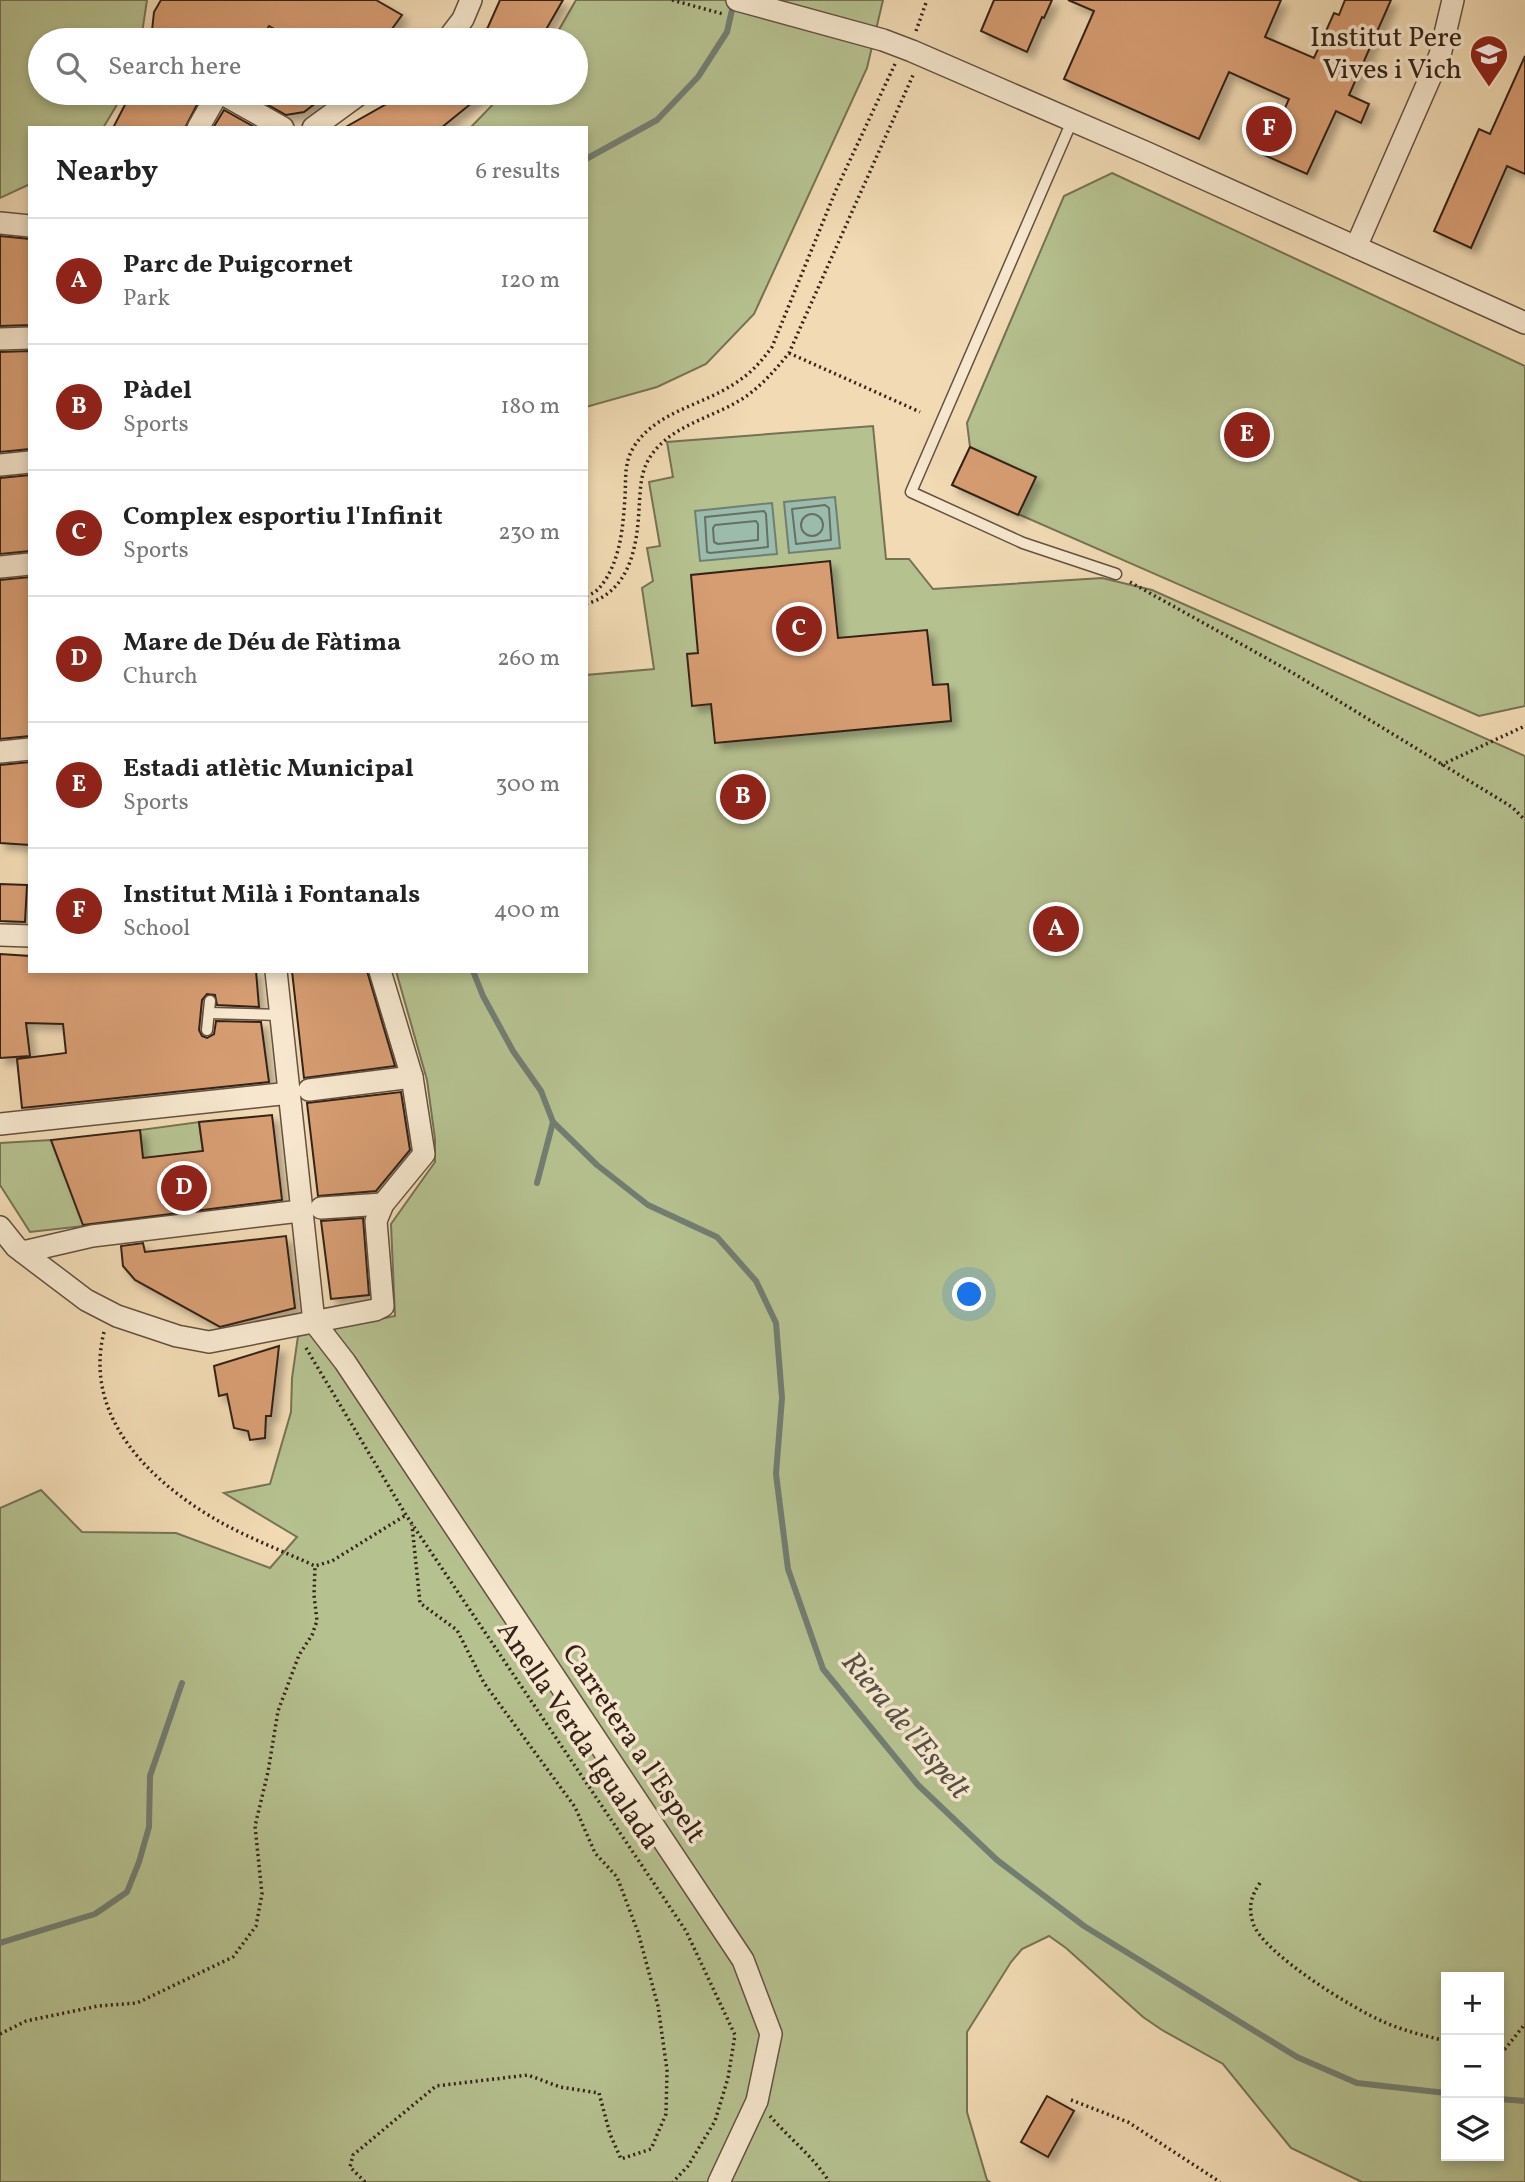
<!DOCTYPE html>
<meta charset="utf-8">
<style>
body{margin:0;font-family:Vollkorn,serif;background:#f2f2f2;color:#222}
.controls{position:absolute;right:21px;bottom:21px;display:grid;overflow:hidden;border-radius:0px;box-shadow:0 4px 10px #0003}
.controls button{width:63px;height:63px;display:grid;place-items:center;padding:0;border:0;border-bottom:2px solid #e0e0e0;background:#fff;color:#222;font:35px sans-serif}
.you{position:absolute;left:970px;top:1295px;width:24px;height:24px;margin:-18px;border:5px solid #fff;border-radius:50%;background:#1a73e8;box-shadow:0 0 0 10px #1a73e833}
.badge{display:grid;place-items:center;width:46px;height:46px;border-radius:50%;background:#8f2418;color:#fff;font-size:23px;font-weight:700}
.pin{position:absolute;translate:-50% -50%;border:4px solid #fff;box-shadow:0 2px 7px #0006}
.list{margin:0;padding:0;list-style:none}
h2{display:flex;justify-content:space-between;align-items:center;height:91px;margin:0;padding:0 28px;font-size:30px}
h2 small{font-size:23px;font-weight:400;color:#767676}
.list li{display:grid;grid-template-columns:46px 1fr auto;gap:21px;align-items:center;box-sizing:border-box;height:126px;padding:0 28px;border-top:2px solid #e0e0e0}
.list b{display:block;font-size:26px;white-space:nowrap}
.list p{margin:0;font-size:23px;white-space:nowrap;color:#767676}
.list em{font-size:23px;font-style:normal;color:#767676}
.icon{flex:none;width:38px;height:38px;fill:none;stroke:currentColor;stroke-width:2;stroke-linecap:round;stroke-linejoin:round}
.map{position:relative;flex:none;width:1525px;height:2182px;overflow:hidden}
.search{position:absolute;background:#fff;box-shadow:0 4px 10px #0003;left:28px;top:28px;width:560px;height:77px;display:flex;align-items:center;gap:18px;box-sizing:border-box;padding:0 24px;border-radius:38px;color:#767676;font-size:26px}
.panel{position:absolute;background:#fff;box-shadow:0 4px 10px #0003;left:28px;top:126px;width:560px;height:847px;border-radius:0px}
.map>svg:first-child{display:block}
.green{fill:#b6c190;stroke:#767254;stroke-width:2;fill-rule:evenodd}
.water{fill:#9bbbad;stroke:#727e72;stroke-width:2}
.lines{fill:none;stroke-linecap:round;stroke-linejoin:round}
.shore{stroke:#686f63;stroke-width:2}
.stream{stroke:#727e72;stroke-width:6}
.building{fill:#d69c72;stroke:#352319;stroke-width:2;filter:url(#shadow)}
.lane-casing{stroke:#645140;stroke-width:13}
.street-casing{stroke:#645140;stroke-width:24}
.path{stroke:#352319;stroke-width:3.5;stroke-dasharray:2 3.5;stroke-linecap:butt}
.lane{stroke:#f6e7ce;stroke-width:10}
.street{stroke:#f6e7ce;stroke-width:21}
.labels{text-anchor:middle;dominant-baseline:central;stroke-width:7;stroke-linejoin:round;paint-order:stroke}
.poi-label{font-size:28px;fill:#352319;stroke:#f6e7ce;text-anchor:end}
.street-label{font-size:28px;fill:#352319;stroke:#f6e7ce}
.water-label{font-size:30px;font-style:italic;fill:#545145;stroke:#f6e7ce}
</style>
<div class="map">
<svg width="1525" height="2182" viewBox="0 0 1525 2182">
<defs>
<filter id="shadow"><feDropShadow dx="6" dy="6" stdDeviation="3.5" flood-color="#0004"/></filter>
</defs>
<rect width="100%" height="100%" fill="#f1dab4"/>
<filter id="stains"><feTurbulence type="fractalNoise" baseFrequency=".00286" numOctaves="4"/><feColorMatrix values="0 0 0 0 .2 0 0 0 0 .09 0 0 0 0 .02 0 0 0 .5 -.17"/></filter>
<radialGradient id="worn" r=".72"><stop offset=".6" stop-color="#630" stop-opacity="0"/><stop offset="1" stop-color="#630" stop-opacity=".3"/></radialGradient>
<!-- green -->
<g class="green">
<path d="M0,0h147l-6,40h-101v53h84l-21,35h-73v56l-30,14z"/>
<path d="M576,0h307l-16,68 -113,246 -48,50 -49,23 -71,20v-279h-116l34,-35h72v-53h-23z"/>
<path d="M1112,173l413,193v340l-46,10 -527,-231 18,-38 -3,-24 97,-227z"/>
<path d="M873,426l13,133h23l24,30 169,-11 50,12 373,166v1426h-163l-71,-34 -68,-84 -61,-34 -19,-13 -77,-69 -17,-12 -27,13 -11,13 -44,70v80l20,68 3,2h-990v-674l41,-18 41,42 94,1 94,35 27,-31 -73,-44 46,-9 21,-72 1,-34 6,-42 97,-20 -4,-92 44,-62v-23l-8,-59 -31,-109h190v-296l68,-6 -12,-81 11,-7 -6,-33 13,-2 -11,-64 24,-5 -6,-35zM1446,1977h53v179h-53z"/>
<path d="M199,1122l4,29 -60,8 -3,-29z"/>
<path d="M51,1140l33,86 -54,6 -30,-47v-42z"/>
</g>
<!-- water -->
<g class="water">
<path d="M835,497l5,51 -51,5 -5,-51z"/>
<path d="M772,503l5,51 -77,7 -5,-50z"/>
</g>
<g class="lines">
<!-- shore -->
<g class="shore">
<path d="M825,505l4,3 2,32 -35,4 -4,-35z"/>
<path d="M764,511l2,3 2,33 -58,6 -3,-1 -2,-35z"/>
<circle cx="812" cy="525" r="11"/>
<path d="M756,521l2,3v16l-40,4 -4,-2 -1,-14 2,-3z"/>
</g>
<!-- stream -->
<g class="stream">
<path d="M586,159l71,-39 41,-43 29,-45 7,-31"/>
<path d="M473,971l10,25 30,55 28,40 12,31 44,43 51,40 69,32 39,44 20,42 6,75 -6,76 12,95 35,100 95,116 79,75 87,66 213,131 60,26 89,10"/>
<path d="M537,1183l16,-61"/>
<path d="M0,1943l95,-29 32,-22 12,-30 10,-35 1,-51 32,-93"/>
<path d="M1499,2099l26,2"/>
</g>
</g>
<!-- building -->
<g class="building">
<path d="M161,0h215l26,15 -18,25h-90l-25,-14 -9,14h-109l3,-28z"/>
<path d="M500,0h63l-23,40h-62l10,-13z"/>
<path d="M994,0h58l-8,18 -2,-1 -15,35 -46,-21z"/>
<path d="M1068,0h213l-16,37 49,21 20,-45 5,2 6,-15h46l-42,95 20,9 -8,19 -25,-12 -29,63 -43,-19 25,-56 -60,-27 -30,67 -135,-60 30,-68z"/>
<path d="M1525,56v118l-18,-8 -36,82 -37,-17 45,-102 11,5z"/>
<path d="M131,93h72l-18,35h-72z"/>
<path d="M247,93h82l-25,19 -18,3z"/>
<path d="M406,93h78l-43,35h-97z"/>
<path d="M224,110l32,18h-43z"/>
<path d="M0,236l30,3v86l-30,1z"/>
<path d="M30,351v98l-30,3v-100z"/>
<path d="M970,447l66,30 -18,38 -66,-30z"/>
<path d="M30,475v76l-30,3v-76z"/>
<path d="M830,561l8,77 89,-8 6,55 15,-1 3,37 -236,22 -4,-39 -19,2 -5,-52 11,-1 -7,-78z"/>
<path d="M30,577v159l-30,3v-159z"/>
<path d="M30,762v83l-30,-2v-78z"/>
<path d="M0,884l27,1 -2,37 -25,-1z"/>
<path d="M0,954l30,2v15h226l3,36 -42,-2 -2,-10 -8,-1 -5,6 -3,30 3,6 5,2 7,-4 2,-13 45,1 8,60 -247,26 -5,-49 49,-6 -3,-29 -37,-1 4,33 -30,2z"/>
<path d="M292,971h75l28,95 -91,12z"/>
<path d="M401,1092l9,58 -34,41 -58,5 -11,-93z"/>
<path d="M272,1115l10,85 -199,25 -32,-85 89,-10 3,28 60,-7 -4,-29z"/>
<path d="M363,1218l6,77 -38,4 -10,-78z"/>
<path d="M286,1236l9,72 -75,19 -85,-47 -12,-14 -2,-20 22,-3 2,9z"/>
<path d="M279,1346l-8,70h-5l-1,22 -15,2 -2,-9 -14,-3 -7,-34 -8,2 -5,-30z"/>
<path d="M1047,2096l27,15 -26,46 -27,-15z"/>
</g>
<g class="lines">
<!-- lane casing -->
<g class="lane-casing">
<g id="lane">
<path d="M1072,121l-161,371 112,51 93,31"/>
<path d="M209,1013l71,2"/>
<path d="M207,1030l3,-29"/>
</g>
</g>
<!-- street casing -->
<g class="street-casing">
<g id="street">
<path d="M737,0l146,40 29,11 235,102 378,170"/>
<path d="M447,40l16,-21 8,-19"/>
<path d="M221,93l62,35"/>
<path d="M198,128l20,-35"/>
<path d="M313,128l48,-35"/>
<path d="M0,223l30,3"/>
<path d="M1356,247l84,-192 13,-55"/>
<path d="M0,339l30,-1"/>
<path d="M0,465l30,-3"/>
<path d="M0,567l30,-3"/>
<path d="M0,752l30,-3"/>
<path d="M0,935l30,1"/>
<path d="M276,971l38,351 31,40 398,598 28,74 -14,67 -38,81"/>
<path d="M309,1090l103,-13"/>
<path d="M0,1124l290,-31"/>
<path d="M321,1208l62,-4"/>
<path d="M0,1227l16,20 70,53 31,16 60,20 32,6 166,-32 8,-4 -7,-85 7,-17 41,-50 -12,-77 -32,-106"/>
<path d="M23,1252l69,-16 208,-25"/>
</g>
</g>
<!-- path -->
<g class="path">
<path d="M672,0l51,14"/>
<path d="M916,31l11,-31"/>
<path d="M789,353l131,59"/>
<path d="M1130,582l163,91 219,134 13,13"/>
<path d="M586,596c10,-3 14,-8 20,-17 15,-25 17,-53 19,-82 1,-16 -1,-32 7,-47 21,-38 69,-44 102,-66 16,-10 27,-22 38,-37l64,-157 59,-126"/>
<path d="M586,604c43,-12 51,-55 53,-95 1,-13 1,-29 6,-42 17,-42 70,-48 103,-72 16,-12 28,-26 41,-42l125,-280"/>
<path d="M1441,765l84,-39"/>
<path d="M104,1332c-22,87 50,153 118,191 29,16 63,29 93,43l17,-5 74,-46"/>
<path d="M306,1348l100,167 280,416 49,104 -7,43 -13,43 -27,45 -15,16"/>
<path d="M1260,1883c-9,13 -12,24 -7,40 9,30 102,87 131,99 20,9 42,14 62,19"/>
<path d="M0,2034l26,-13 72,-15 39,-3 96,-46 23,-31 6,-32 -7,-68 13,-54 10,-61 21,-56 13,-20 5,-14 -3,-26 1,-29"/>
<path d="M1499,2050l6,-1 20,-25"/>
<path d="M1071,2100l57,22 92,60"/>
<path d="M770,2116c18,21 46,43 59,66"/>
<path d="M365,2182l-15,-15 3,-12 83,-69 92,-11 32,12 39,6 11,41 11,25 30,-10 15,-35 1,-44 -9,-64 -20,-74 -21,-55 -22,-24 -20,-46 -91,-124 -27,-53 -37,-27 -8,-78"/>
</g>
<!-- lane -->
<use href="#lane" class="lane"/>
<!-- street -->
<use href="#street" class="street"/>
</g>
<!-- icons -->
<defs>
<g id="school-pin" transform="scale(2.0125)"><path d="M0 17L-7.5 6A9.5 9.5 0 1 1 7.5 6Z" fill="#8f2418" stroke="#f6e7ce"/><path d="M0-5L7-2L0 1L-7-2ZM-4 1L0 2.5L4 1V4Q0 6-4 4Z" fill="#fff"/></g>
</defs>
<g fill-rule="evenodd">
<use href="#school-pin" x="1489" y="54"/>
</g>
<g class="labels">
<!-- poi labels -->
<g class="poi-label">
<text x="1462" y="38">Institut Pere<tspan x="1462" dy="32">Vives i Vich</tspan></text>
</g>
<!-- street labels -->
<g class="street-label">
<text transform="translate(578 1736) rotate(56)">Anella Verda Igualada</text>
<text transform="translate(633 1744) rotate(56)">Carretera a l'Espelt</text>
</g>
<!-- water labels -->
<g class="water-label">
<text transform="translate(905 1726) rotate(50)">Riera de l'Espelt</text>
</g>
</g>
<rect width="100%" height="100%" filter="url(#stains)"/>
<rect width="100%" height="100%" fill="url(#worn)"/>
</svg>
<div class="controls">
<button>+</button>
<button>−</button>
<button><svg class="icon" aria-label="layers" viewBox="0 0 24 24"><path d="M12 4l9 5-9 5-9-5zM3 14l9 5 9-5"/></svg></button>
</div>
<div class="you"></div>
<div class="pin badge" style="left:1056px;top:929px">A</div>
<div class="pin badge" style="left:743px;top:797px">B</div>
<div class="pin badge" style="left:799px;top:629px">C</div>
<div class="pin badge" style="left:184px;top:1188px">D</div>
<div class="pin badge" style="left:1247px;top:435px">E</div>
<div class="pin badge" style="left:1269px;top:129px">F</div>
<div class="search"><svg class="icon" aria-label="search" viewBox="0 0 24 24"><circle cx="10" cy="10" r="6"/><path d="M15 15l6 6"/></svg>Search here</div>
<section class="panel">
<h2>Nearby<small>6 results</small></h2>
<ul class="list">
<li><span class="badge">A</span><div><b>Parc de Puigcornet</b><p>Park</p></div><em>120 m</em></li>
<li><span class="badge">B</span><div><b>Pàdel</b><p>Sports</p></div><em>180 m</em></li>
<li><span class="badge">C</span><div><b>Complex esportiu l'Infinit</b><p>Sports</p></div><em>230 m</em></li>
<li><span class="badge">D</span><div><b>Mare de Déu de Fàtima</b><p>Church</p></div><em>260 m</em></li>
<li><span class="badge">E</span><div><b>Estadi atlètic Municipal</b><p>Sports</p></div><em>300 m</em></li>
<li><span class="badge">F</span><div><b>Institut Milà i Fontanals</b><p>School</p></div><em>400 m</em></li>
</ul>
</section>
</div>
